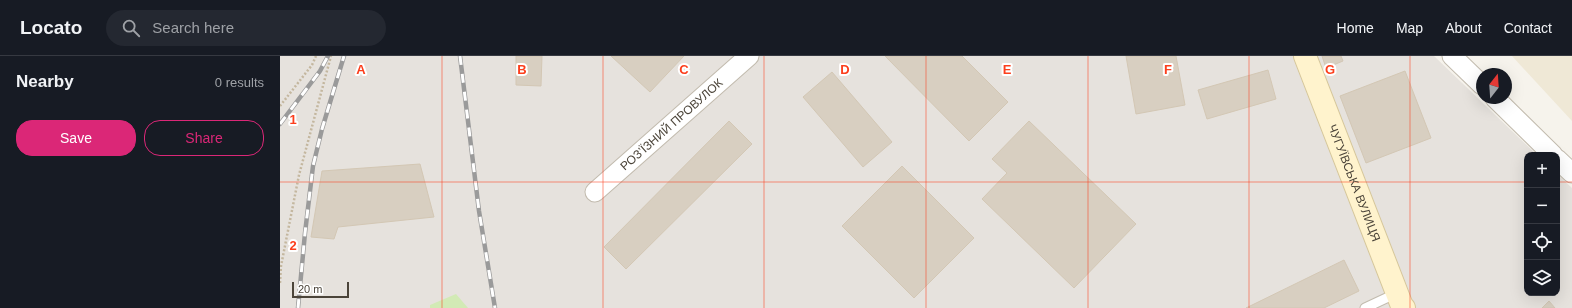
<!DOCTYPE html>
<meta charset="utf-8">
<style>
body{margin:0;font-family:Helvetica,sans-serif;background:#242831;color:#f1f3f6}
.controls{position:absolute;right:12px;bottom:12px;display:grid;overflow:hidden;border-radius:8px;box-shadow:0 4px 16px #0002}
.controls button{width:36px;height:36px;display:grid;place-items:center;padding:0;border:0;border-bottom:1px solid #363941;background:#171b24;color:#f1f3f6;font:20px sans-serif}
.compass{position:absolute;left:1196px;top:12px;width:36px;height:36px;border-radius:50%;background:#171b24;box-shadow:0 4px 16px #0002;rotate:17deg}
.scale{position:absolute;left:12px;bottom:10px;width:57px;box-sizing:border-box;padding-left:4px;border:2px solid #4b4439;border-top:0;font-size:11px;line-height:14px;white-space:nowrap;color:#4b4439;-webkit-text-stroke:3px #fff;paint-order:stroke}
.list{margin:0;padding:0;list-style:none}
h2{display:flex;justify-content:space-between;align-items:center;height:52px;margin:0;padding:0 16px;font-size:17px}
h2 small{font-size:13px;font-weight:400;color:#9ea1a6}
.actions{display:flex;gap:8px;padding:12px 16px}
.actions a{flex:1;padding:9px 0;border:1px solid #db2777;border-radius:16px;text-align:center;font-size:14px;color:#db2777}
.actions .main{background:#db2777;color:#fff}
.icon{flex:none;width:22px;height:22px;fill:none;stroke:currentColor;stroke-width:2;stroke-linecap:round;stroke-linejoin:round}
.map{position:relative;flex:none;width:1292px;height:252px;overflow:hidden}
header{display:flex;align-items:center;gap:24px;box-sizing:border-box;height:56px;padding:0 20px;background:#171b24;border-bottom:1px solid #363941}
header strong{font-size:19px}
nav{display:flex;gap:22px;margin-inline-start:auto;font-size:14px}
.search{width:280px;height:36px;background:#242831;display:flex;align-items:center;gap:10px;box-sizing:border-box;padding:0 14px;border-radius:22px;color:#9ea1a6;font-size:15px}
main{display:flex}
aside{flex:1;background:#171b24}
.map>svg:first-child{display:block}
.industrial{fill:#e6e2dd}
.education{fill:#efe8d6}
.green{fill:#d2eab5}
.building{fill:#d8cfc1;stroke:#d3c7b4}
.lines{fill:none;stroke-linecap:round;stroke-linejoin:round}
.lane-casing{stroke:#c2bbae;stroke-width:11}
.street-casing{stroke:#c2bbae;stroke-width:21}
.secondary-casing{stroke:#d6c79b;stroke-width:24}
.path{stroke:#c4b79f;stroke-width:2.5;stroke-dasharray:2 2;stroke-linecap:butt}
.lane{stroke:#fff;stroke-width:9}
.street{stroke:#fff;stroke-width:19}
.secondary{stroke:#fff3cd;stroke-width:22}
.rail-casing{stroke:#9a9a9a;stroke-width:4.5}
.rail{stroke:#fff;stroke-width:3;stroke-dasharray:9;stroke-linecap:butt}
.grid{fill:none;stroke:#fc3f1d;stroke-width:1;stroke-opacity:0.55}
.labels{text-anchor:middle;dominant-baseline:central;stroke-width:4;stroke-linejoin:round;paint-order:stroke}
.street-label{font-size:12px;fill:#4b4439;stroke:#fff}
.grid-label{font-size:13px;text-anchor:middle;font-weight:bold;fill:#fc3f1d;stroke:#fff;stroke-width:4;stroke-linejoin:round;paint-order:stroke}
</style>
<header>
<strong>Locato</strong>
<div class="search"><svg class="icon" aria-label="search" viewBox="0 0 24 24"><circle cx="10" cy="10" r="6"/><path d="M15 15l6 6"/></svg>Search here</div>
<nav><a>Home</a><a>Map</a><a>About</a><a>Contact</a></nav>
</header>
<main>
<aside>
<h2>Nearby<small>0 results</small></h2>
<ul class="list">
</ul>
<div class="actions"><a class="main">Save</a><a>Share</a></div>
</aside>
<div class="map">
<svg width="1292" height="252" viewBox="0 0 1292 252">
<rect width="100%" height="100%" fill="#f6f3ec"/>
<!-- industrial -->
<path class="industrial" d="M0,0h1154l103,99h-10v138h30v-119l15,14v120h-1292z"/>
<!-- education -->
<path class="education" d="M1232,0h60v65z"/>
<!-- green -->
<path class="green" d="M176,238l12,14h-38v-3z"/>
<!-- building -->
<g class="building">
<path d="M236,0h26l-1,30 -25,-1z"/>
<path d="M331,0h73l-34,36z"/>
<path d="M605,0h77l46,46 -39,39z"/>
<path d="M846,0h50l9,49 -49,9z"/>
<path d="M1042,0h19l2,5 -17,7z"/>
<path d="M988,14l8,29 -69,20 -9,-29z"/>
<path d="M1125,15l26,67 -65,25 -26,-67z"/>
<path d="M552,16l60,70 -29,25 -60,-70z"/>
<path d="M449,65l23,23 -126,125 -22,-22z"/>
<path d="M749,65l107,103 -62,64 -92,-89 25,-26 -15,-14z"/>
<path d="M140,108l14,53 -96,10 -4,12 -23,-2 11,-66z"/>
<path d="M622,110l72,72 -60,60 -72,-72z"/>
<path d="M1064,204l15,31 -35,17h-78z"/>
<path d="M1269,245l6,7h-13z"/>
</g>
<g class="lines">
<!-- lane casing -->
<g class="lane-casing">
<path id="lane" d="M1085,252l32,-15"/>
</g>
<!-- street casing -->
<g class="street-casing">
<g id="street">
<path d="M1172,0l30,29"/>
<path d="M1215,42l58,57"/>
<path d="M1277,103l15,14"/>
<path id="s1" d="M315,136l154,-136"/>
</g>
</g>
<!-- secondary casing -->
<g class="secondary-casing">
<g id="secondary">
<path id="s2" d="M1025,0l97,250 2,2"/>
</g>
</g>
<!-- path -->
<g class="path">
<path d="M0,50l32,-41 4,-9"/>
<path d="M0,227l1,-17 18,-91 32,-119"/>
</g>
<!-- lane -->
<use href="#lane" class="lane"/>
<!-- street -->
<use href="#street" class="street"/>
<!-- secondary -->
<use href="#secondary" class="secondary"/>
<!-- rail casing -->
<g class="rail-casing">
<g id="rail">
<path d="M180,0l19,155 16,97"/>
<path d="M0,68l40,-53 8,-15"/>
<path d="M18,252l7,-75 8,-67 9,-37 22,-73"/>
</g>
</g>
<!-- rail -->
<use href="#rail" class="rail"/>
</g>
<!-- grid -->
<path class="grid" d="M162,0v252M323,0v252M484,0v252M646,0v252M808,0v252M969,0v252M1130,0v252M0,126h1247M1277,126h15"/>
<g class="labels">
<!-- street labels -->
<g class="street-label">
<text stroke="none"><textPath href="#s1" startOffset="102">РОЗ’ЇЗНИЙ ПРОВУЛОК</textPath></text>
<text stroke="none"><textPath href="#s2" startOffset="136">ЧУГУЇВСЬКА ВУЛИЦЯ</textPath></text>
</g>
</g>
<g class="grid-label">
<text x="81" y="18">A</text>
<text x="242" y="18">B</text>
<text x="404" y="18">C</text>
<text x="565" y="18">D</text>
<text x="727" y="18">E</text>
<text x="888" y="18">F</text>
<text x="1050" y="18">G</text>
<text x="13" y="68">1</text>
<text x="13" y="194">2</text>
</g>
</svg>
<div class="controls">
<button>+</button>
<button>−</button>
<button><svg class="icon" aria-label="locate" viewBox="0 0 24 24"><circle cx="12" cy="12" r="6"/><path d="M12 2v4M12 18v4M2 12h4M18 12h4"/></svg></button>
<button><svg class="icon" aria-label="layers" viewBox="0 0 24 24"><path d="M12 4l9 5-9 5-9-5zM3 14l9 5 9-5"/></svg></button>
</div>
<svg class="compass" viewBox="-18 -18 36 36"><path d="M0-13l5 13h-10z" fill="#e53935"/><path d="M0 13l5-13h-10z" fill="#9ea1a6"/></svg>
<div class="scale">20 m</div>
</div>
</main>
